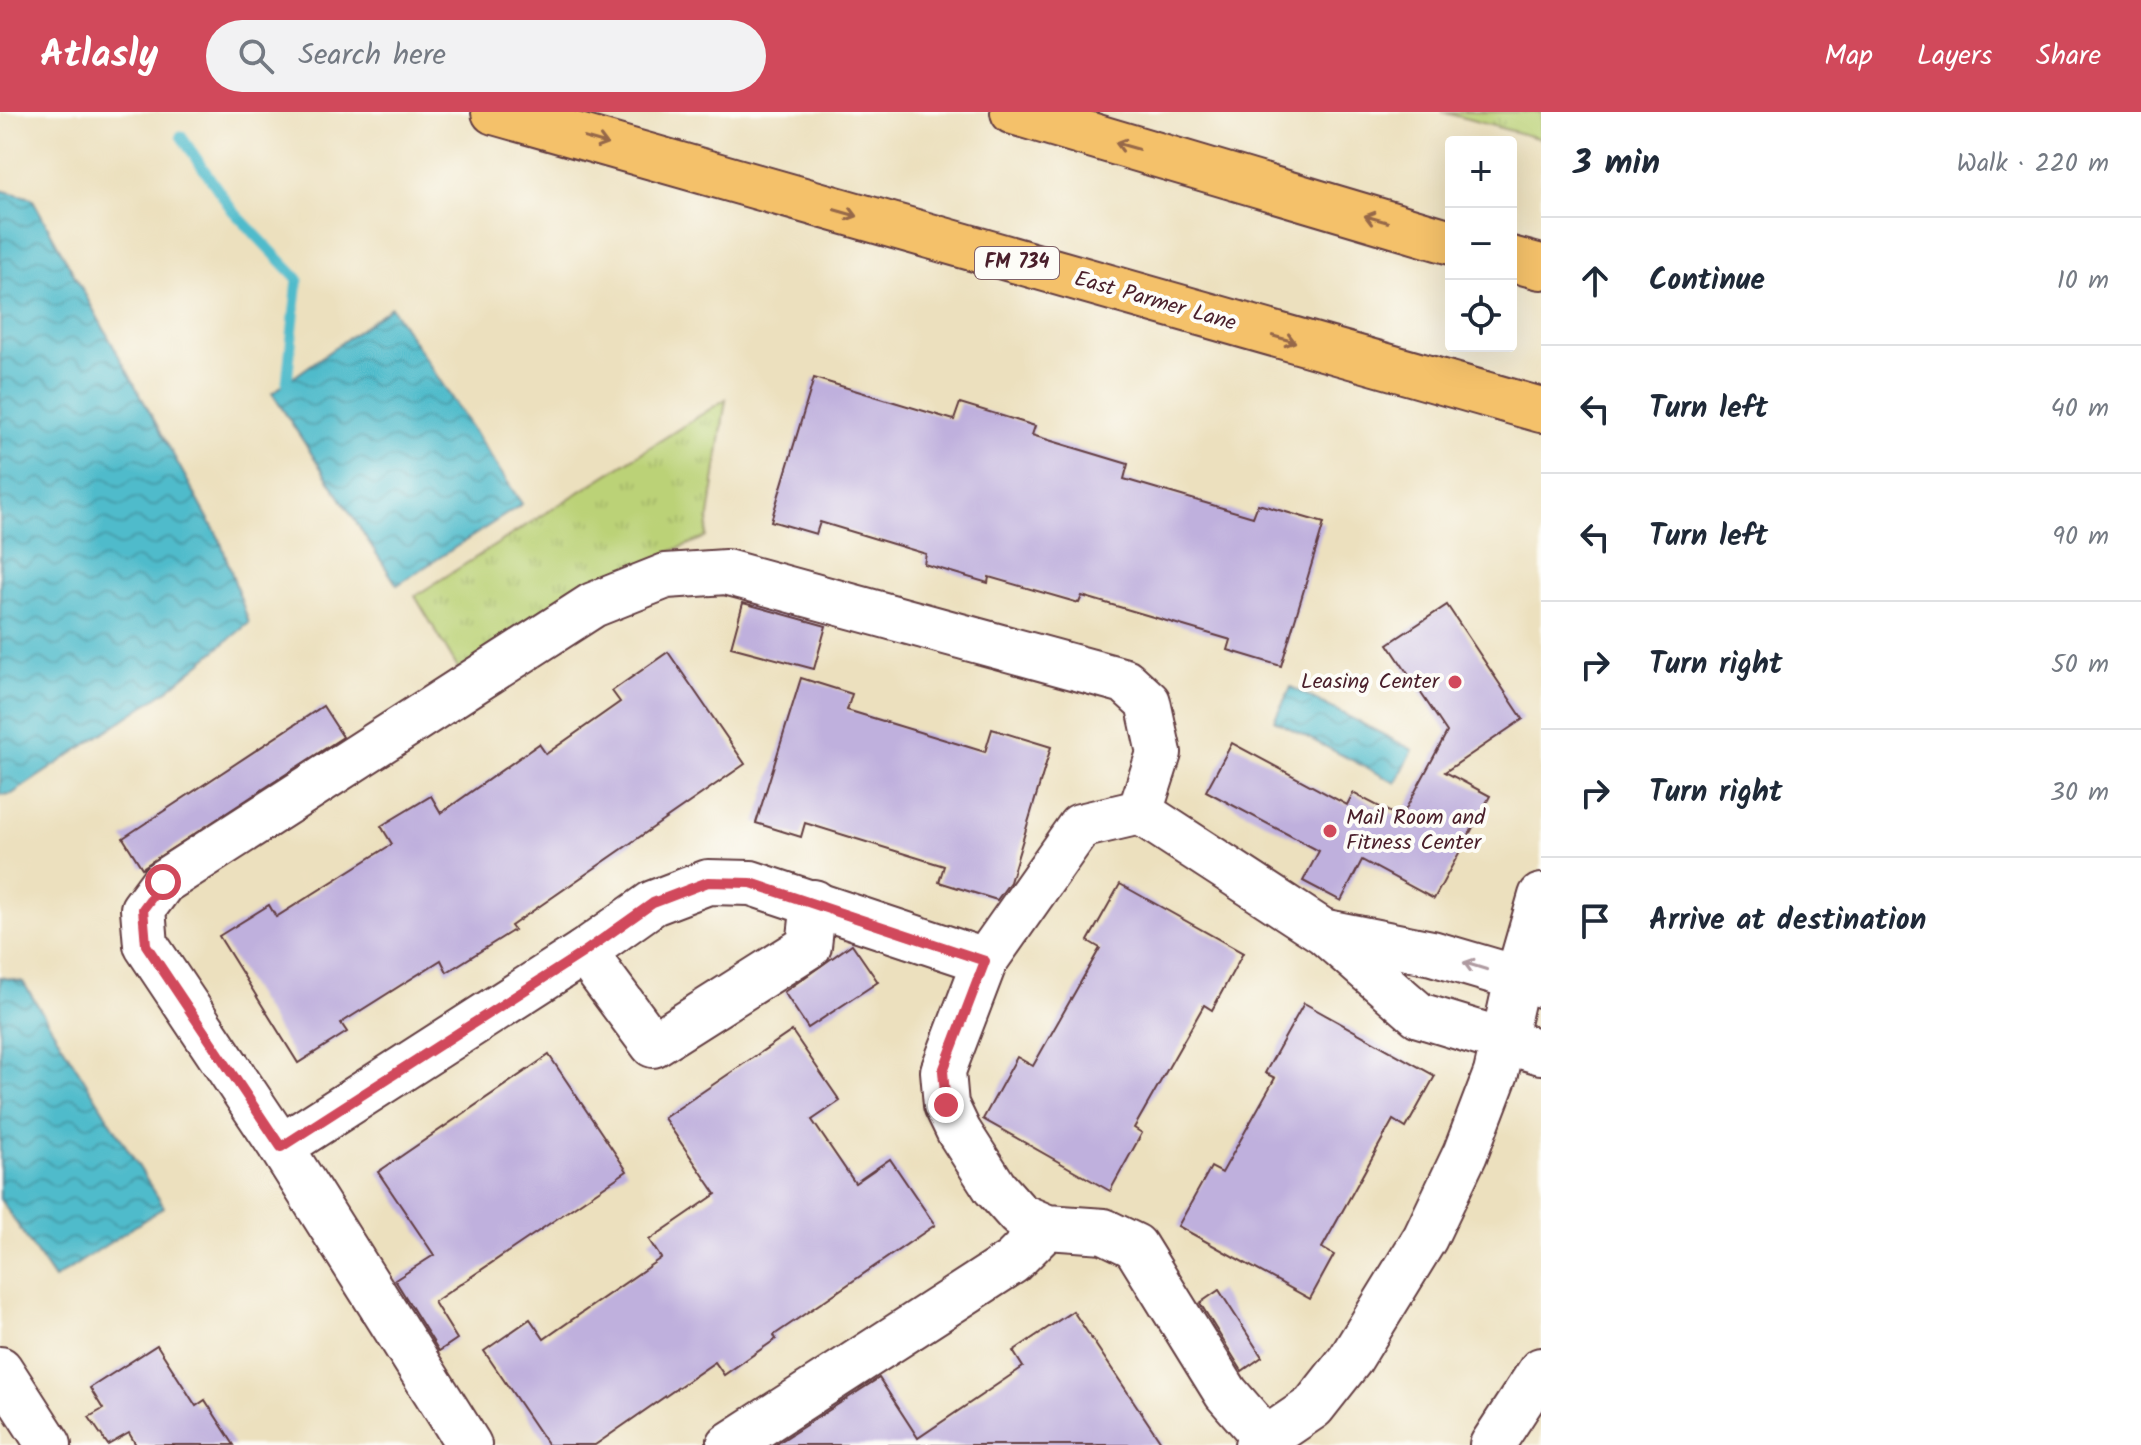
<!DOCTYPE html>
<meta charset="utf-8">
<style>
body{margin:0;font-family:Kalam,sans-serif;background:#f2f2f3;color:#1f2937}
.controls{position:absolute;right:24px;top:24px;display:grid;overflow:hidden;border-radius:8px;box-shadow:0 8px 32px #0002}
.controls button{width:72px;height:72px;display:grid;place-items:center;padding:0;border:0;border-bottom:2px solid #e0e1e3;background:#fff;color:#1f2937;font:40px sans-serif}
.stop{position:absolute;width:24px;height:24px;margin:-18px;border:6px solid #d1495b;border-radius:50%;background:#fff}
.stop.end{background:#d1495b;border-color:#fff;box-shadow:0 2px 8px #0008}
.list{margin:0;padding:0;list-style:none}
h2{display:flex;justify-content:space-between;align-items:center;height:104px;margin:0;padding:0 32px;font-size:34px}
h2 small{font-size:26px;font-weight:400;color:#747a83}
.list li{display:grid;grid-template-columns:52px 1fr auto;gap:24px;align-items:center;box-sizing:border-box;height:128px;padding:0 32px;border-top:2px solid #e0e1e3}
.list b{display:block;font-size:30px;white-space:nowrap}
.list em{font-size:26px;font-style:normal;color:#747a83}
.icon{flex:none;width:44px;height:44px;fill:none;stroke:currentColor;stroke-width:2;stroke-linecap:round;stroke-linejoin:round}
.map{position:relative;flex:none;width:1541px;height:1333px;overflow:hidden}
header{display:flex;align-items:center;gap:48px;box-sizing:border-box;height:112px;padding:0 40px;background:#d1495b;color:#fff}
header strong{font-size:38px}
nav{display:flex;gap:44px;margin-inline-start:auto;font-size:28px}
.search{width:560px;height:72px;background:#f2f2f3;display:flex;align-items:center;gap:20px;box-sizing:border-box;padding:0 28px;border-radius:44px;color:#747a83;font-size:30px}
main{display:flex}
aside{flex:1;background:#fff}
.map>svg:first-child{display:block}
.grass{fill:url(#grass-tufts);stroke:#827851;stroke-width:2}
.water{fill:url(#water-waves);stroke:#4c6d7b;stroke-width:2}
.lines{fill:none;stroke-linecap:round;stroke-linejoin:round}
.stream{stroke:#4fbbcb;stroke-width:11}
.building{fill:#bfb0dd}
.minor-casing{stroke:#623c41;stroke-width:48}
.major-casing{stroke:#623c41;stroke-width:48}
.minor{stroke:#fff;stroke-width:44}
.major{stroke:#f4c16b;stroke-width:44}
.oneway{stroke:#966848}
.oneway2{stroke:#ae9aa0}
.route{stroke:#d1495b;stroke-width:10}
.poi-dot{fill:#d1495b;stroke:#fdfcf7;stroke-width:3}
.labels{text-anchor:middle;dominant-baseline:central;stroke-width:8;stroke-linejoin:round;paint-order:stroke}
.shield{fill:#fdfcf7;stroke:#806168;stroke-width:2}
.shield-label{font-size:20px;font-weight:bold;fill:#4a1f2b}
.street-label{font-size:22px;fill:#4a1f2b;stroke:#fdfcf7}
.poi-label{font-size:22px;fill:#4a1f2b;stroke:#fdfcf7;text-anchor:end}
</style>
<header>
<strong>Atlasly</strong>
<div class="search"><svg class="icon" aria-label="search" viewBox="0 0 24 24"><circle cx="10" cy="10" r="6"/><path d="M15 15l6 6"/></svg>Search here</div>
<nav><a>Map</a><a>Layers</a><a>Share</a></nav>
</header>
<main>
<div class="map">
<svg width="1541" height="1333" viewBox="0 0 1541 1333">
<defs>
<pattern id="grass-tufts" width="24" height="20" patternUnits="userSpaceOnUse" patternTransform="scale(2)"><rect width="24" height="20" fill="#bbd277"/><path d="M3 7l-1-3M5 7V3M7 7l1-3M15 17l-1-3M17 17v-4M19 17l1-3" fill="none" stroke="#a2b467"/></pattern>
<pattern id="water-waves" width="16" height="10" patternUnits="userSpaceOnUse" patternTransform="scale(2)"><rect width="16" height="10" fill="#4fbbcb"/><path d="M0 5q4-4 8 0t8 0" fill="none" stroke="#4497a5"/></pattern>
</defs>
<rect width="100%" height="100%" fill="#fdfcf7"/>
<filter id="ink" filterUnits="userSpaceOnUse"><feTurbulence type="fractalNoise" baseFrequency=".0125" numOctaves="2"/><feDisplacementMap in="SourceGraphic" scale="16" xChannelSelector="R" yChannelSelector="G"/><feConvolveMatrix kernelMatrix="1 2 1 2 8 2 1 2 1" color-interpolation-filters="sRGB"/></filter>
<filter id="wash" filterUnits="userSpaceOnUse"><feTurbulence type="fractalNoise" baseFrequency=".006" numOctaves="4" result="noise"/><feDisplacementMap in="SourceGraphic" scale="32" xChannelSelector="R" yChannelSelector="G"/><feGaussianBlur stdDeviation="1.8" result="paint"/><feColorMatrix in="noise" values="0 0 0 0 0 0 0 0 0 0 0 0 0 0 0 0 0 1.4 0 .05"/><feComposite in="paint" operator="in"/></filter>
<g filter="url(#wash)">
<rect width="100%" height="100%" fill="#ece0be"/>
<!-- grass -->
<g class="grass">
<path d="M1442,0h99v27z"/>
<path d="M726,287l-20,138 -107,44 -140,89 -44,-74z"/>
</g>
<!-- water -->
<g class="water">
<path d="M0,78l32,8 188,342 29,83 -80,66 -157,105 -12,1z"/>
<path d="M391,195l131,197 -125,81 -125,-192z"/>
<path d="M1291,575l122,63 -17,33 -122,-63z"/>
<path d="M0,865l23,5 141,225 -110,72 -54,-80z"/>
</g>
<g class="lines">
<!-- stream -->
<path class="stream" d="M181,24l51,74 66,69 -11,103"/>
</g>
<g id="blocks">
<!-- building -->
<g class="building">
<path d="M814,266l140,42 6,-17 75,23 -3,9 96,29 -4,15 129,38 5,-13 66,19 -43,143 -53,-16 3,-10 -149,-44 -3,7 -90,-26 -1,6 -64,-19 2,-10 -106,-32 -4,12 -45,-13z"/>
<path d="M743,491l83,23 -12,43 -83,-22z"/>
<path d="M1447,493l76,114 -78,53 45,24 -56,103 -72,-39 -21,41 -38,-20 16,-30 -113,-60 26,-48 115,62 6,-12 48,25 46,-86 -59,-88z"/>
<path d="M668,540l77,112 -234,162 3,4 -67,42 -6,-12 -100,63 6,9 -49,31 -79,-127 50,-31 7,12 116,-73 -11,-18 50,-30 10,17 98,-69 7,10 74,-52 -8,-11z"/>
<path d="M801,566l51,16 -5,16 138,42 7,-23 59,18 -41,135 -13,18 -58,-18 5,-16 -139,-43 -4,14 -45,-14z"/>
<path d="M323,594l20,31 -201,131 -19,-30z"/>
<path d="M1120,772l123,69 -31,57 -8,-5 -70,123 8,5 -32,58 -127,-72 34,-62 16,9 67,-118 -12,-7z"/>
<path d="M852,832l26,38 -70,46 -24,-36z"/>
<path d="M1304,891l131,73 -29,52 -13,-8 -71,128 12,7 -24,44 -132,-73 33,-59 11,6 53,-95 -10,-5z"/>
<path d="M792,919l48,70 -28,19 43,63 35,-24 45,66 -161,110 2,4 -52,36 -9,-13 -120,83h-47l-64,-94 46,-32 14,20 117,-81 -12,-18 67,-46 -52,-76z"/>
<path d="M549,943l78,116 -193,131 23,37 -18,12 -44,-71 39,-25 -56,-83z"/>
<path d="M1219,1178l43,67 -20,14 -42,-68z"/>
<path d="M1073,1199l90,134h-388l104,-67 39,60 105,-71 -10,-16z"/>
<path d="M157,1233l39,61 9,-6 29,45h-98l-7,-12 -21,12 -19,-28 14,-8 -13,-21z"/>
</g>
</g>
</g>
<g filter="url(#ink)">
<use href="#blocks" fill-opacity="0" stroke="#623c41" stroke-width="2"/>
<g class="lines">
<!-- minor casing -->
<g class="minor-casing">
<g id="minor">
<path d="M1327,820l105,21 109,32"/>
<path d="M584,840l69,93 156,-99 5,-44"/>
<path d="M281,1035l303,-195 69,-49 55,-21 43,1 234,78"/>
<path d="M0,1257l49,76"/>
<path d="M1266,1327l-40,-46 -91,-147 -31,-15 -57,-4 -28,-12 -24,-27 -36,-56 -13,-27 -3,-34 42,-110 95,-135 60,-14 184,120 95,83 122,37"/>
<path d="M469,1333l-188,-298 -135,-202 -3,-36 20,-27 430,-277 73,-29 60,-4 399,109 23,21 11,51 -19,59"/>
<path d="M729,1333l283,-183 35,-35"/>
<path d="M1257,1333l56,-38 37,-47 75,-122 40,-84 31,-81 21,-94 24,-83"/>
<path d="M1492,1333l49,-75"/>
</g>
</g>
<!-- major casing -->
<g class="major-casing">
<g id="major">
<path d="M494,0l1047,298"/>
<path d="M1013,0l438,130"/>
<path d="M1511,147l30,8"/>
</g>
</g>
<!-- minor -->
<use href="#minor" class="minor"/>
<!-- major -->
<use href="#major" class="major"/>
</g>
<!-- one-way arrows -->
<defs><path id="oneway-shaft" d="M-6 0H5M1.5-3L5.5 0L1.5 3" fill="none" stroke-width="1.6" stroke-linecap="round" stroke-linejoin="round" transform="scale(2)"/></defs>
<g class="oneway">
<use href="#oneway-shaft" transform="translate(596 29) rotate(16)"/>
<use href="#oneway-shaft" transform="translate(1127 34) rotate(-164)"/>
<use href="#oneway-shaft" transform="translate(846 101) rotate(16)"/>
<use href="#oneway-shaft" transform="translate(1376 107) rotate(-164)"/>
<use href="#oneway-shaft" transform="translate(1284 227) rotate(16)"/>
</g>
<use class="oneway2" href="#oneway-shaft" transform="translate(1475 854) rotate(-163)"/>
</g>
<g class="lines" filter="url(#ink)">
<!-- route -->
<path class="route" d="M163,770l-20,27 3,36 135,202 303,-195 69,-49 55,-21 43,1 234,78 -42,110 3,34"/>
</g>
<!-- markers -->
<g class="poi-dot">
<circle cx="1455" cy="570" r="8"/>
<circle cx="1330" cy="719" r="8"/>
</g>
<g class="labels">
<!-- shield labels -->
<rect class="shield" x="975" y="135" width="84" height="32" rx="6"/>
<g class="shield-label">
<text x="1017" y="151">FM 734</text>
</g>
<!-- street labels -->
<g class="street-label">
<text transform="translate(1155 190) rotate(16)">East Parmer Lane</text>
</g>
<!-- poi labels -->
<g class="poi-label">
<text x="1439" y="570">Leasing Center</text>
<text x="1346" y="706" text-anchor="start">Mail Room and<tspan x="1346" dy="25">Fitness Center</tspan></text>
</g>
</g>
</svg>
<div class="controls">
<button>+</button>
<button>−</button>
<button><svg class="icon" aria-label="locate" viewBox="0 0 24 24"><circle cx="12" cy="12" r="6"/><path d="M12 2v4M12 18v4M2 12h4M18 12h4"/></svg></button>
</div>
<div class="stop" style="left:163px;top:770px"></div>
<div class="stop end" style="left:946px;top:993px"></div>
</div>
<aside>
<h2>3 min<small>Walk · 220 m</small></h2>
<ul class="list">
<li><svg class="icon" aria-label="ahead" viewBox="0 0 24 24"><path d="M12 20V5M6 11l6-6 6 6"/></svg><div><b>Continue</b></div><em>10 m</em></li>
<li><svg class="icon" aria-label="left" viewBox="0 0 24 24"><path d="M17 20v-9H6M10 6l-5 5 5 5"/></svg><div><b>Turn left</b></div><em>40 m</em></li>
<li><svg class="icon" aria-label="left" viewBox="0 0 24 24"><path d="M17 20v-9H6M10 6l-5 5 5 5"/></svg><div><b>Turn left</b></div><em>90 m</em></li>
<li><svg class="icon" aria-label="right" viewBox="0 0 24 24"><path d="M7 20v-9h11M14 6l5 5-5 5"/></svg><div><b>Turn right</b></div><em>50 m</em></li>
<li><svg class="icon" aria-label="right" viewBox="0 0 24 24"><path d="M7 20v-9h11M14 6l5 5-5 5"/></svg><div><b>Turn right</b></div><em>30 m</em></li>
<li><svg class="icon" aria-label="arrive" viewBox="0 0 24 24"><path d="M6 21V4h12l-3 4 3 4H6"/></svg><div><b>Arrive at destination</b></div></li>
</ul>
</aside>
</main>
